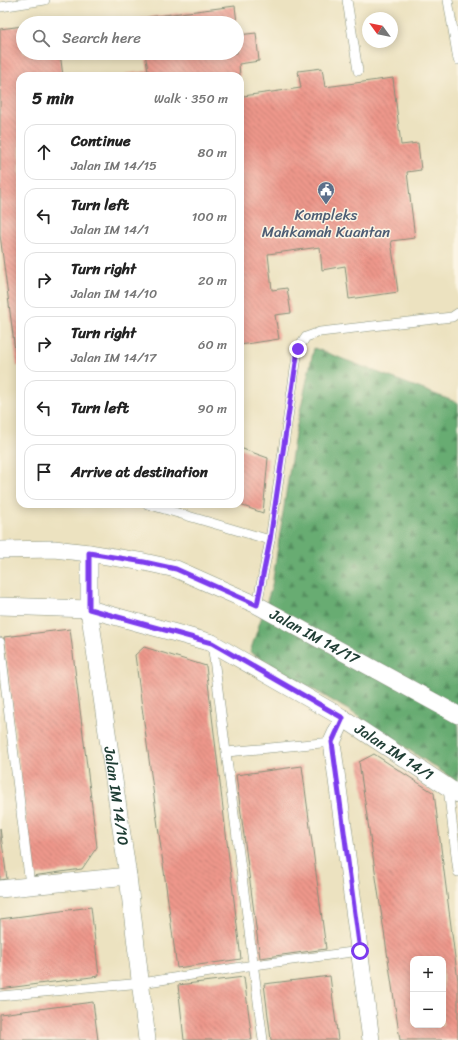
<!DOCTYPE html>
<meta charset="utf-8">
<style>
body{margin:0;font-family:Sriracha,sans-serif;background:#f2f2f2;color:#222}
.controls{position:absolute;right:12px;bottom:12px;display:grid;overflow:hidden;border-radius:8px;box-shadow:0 2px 10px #0003}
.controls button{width:36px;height:36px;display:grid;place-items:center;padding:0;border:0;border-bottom:1px solid #e0e0e0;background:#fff;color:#222;font:20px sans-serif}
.compass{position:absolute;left:362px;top:12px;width:36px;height:36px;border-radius:50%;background:#fff;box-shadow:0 2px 10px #0003;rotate:303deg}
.stop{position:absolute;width:12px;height:12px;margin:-9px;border:3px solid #7c3aed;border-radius:50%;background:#fff}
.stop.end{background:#7c3aed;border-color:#fff;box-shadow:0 1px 4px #0008}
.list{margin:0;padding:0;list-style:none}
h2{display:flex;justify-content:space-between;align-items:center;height:52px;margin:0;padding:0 16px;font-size:17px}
h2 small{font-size:13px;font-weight:400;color:#767676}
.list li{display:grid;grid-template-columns:26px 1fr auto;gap:12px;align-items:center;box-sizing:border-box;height:56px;margin:0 8px 8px;padding:0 8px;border:1px solid #e0e0e0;border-radius:12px}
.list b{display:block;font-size:15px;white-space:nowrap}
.list p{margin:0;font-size:13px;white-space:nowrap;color:#767676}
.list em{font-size:13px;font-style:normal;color:#767676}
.icon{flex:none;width:22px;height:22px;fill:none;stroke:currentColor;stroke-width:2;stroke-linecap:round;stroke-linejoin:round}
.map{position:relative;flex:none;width:458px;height:1040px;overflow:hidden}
.search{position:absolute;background:#fff;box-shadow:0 2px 10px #0003;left:16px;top:16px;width:228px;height:44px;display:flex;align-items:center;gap:10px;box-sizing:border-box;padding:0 14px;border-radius:22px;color:#767676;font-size:15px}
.panel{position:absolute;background:#fff;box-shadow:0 2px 10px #0003;left:16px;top:72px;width:228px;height:436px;border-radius:12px}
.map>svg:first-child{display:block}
.forest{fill:url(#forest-firs);stroke:#447453}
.building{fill:url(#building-back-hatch);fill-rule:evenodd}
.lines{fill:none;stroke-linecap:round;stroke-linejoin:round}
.service-casing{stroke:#86907a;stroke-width:10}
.minor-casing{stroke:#86907a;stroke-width:18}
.service{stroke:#fff;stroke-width:9}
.minor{stroke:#fff;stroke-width:17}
.route{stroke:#7c3aed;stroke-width:5}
.labels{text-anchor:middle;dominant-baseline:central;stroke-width:3;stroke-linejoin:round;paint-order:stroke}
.service-label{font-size:15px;fill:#4e5e75;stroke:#fcf5e5}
.street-label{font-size:15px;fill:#1f3d34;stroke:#fcf5e5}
</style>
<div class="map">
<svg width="458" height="1040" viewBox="0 0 458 1040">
<defs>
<pattern id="forest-firs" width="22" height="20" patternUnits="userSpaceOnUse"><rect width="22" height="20" fill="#68ac72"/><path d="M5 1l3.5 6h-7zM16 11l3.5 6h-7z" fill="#558d5e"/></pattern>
<pattern id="building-back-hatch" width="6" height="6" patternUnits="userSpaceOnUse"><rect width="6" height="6" fill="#ee978b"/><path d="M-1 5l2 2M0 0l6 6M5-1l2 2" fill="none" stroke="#c07c72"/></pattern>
</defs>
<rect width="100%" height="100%" fill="#fcf5e5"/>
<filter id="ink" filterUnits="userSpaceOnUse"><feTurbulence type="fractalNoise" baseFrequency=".025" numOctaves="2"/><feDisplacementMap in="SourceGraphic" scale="8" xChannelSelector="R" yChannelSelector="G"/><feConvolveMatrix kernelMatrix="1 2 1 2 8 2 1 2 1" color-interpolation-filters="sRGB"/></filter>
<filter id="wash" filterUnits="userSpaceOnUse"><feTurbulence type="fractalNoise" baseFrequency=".012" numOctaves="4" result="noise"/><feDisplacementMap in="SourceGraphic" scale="16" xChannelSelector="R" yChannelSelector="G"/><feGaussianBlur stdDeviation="0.9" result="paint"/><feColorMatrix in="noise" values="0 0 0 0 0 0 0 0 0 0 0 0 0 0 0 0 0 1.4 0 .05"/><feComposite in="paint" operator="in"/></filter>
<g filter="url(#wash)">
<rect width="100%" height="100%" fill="#ece2c0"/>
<!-- forest -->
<path class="forest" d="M314,348l144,55v379l-108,-71 -100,-59 22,-66 23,-152z"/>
<g id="blocks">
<!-- building -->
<g class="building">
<path d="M235,6l2,17h-96v-5z"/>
<path d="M23,26v27h37l3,23h-43v290h-3l-17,-131v-206z"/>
<path d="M237,31l1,4 18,-2 3,28 -20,3 1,12h-115v-2l23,-3 -3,-18h92z"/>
<path d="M322,68l3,19 68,-9 8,67 17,-2 3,27 -14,2 8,66 -24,3 7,51 -49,7 -4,-33 -23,4 -2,-23 -52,7 4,36 15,-2 4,25 -16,2 4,24 -39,6v-262l3,13 58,-8 -3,-17z"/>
<path d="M240,448l28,10 -5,55 -23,-8z"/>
<path d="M70,629l27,218 -15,22 -50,7 -28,-239z"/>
<path d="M144,647l62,19 35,293 -64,9 -42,-313z"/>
<path d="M374,754l60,39 24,188v59h-58l-41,-278zM413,959h30v66h-30z"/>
<path d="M302,766l24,183 -66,9 -24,-183z"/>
<path d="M0,828l7,51 -7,1z"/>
<path d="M91,907l8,69 -99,13v-70z"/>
<path d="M330,976l8,64h-67l-7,-56z"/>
<path d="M244,977l8,63h-68l-6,-55z"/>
<path d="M93,1002l5,38h-98v-26z"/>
</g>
</g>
</g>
<g filter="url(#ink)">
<use href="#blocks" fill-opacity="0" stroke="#86907a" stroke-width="1"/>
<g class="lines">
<!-- service casing -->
<g class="service-casing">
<g id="service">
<path d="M347,0l11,71"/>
<path d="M448,0l10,60"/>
<path d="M0,7l45,-7"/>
<path d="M147,504l123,36"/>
<path d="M257,605l13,-65 28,-191 8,-12 14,-5 132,-15 6,-4"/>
<path d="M0,642l30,243"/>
<path d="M212,643l51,397"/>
<path d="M227,752l105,-10"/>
<path d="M448,788l10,84"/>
<path d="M0,996l142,-13 112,-18 106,-14"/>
</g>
</g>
<!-- minor casing -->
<g class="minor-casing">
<g id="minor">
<path id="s1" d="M0,550l54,-1 35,4 55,9 32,7 81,36 201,110"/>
<path id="s2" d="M89,553v56l39,267 19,164"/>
<path id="s3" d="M0,606l89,3 123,34 131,75 115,76"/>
<path d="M343,718l-11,24 39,298"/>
<path d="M0,889l128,-13"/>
</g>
</g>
<!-- service -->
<use href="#service" class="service"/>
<!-- minor -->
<use href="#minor" class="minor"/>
</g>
</g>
<g class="lines" filter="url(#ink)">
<!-- route -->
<path class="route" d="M298,349l-28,191 -13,65 -81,-36 -32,-7 -55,-9v56l123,34 131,75 -11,24 28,209"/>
</g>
<!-- icons -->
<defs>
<g id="civic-pin" transform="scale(0.9)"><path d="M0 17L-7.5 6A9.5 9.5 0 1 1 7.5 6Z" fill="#5c6f8a" stroke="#fcf5e5"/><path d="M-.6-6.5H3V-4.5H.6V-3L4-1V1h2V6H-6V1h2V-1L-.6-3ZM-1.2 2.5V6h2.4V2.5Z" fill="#fff"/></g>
</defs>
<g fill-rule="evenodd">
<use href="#civic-pin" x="326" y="190"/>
</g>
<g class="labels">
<!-- service labels -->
<g class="service-label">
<text x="326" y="215">Kompleks<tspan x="326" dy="17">Mahkamah Kuantan</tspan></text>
</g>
<!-- street labels -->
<g class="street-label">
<text stroke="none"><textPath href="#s1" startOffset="332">Jalan IM 14/17</textPath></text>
<text stroke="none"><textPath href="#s3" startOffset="429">Jalan IM 14/1</textPath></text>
<text stroke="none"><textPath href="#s2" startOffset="245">Jalan IM 14/10</textPath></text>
</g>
</g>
</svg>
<div class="controls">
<button>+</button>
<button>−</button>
</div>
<svg class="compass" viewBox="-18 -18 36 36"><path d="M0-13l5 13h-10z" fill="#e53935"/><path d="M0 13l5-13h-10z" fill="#767676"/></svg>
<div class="stop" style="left:360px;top:951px"></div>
<div class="stop end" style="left:298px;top:349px"></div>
<div class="search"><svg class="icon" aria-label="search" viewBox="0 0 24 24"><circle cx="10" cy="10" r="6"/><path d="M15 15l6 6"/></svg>Search here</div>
<section class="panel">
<h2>5 min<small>Walk · 350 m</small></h2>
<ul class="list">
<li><svg class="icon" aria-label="ahead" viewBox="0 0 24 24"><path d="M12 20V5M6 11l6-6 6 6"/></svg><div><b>Continue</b><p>Jalan IM 14/15</p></div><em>80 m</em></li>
<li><svg class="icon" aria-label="left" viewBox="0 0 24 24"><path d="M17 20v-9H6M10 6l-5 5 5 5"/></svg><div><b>Turn left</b><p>Jalan IM 14/1</p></div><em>100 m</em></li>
<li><svg class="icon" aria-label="right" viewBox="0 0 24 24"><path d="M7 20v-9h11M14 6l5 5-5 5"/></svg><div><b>Turn right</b><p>Jalan IM 14/10</p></div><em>20 m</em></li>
<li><svg class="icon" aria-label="right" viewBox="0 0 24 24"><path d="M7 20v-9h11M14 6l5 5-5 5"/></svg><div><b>Turn right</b><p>Jalan IM 14/17</p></div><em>60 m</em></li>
<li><svg class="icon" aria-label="left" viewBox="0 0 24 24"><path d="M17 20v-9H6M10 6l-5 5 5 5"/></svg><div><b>Turn left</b></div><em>90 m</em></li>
<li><svg class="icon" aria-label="arrive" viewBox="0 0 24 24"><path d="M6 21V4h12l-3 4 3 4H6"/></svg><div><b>Arrive at destination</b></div></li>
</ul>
</section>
</div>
